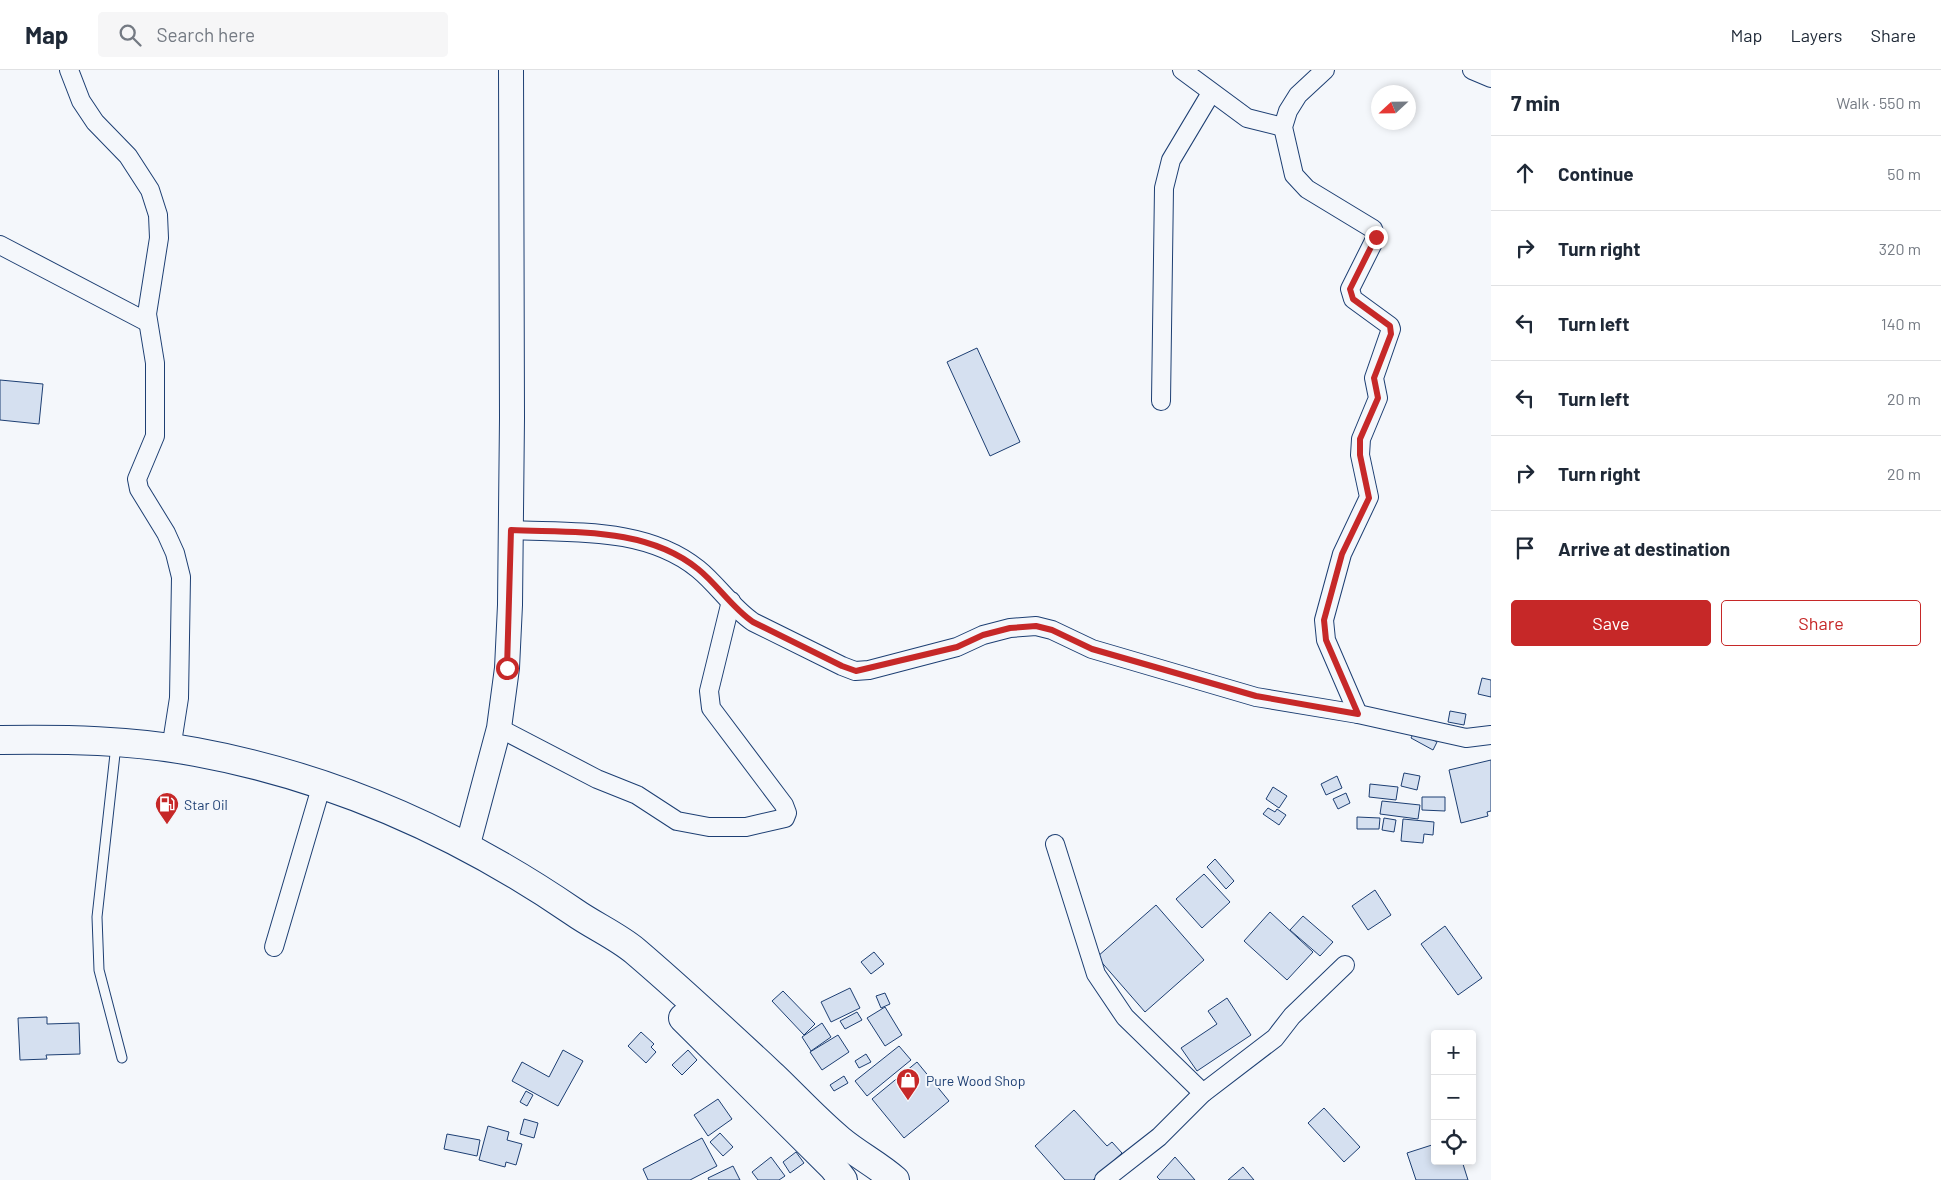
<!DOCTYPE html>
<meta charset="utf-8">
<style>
body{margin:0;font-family:Barlow,sans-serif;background:#f6f6f7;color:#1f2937}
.controls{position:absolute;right:15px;bottom:15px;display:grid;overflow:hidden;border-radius:5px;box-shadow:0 2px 8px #0003}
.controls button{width:45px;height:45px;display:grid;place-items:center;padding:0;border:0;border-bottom:1px solid #e0e1e3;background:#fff;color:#1f2937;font:25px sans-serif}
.compass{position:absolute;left:1371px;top:15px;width:45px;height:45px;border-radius:50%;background:#fff;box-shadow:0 2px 8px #0003;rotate:248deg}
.stop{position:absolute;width:15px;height:15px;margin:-11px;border:4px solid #c62828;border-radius:50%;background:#fff}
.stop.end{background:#c62828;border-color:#fff;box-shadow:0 1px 5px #0008}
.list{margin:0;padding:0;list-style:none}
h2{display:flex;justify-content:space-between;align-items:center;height:65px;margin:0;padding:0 20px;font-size:21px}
h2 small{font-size:16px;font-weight:400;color:#747a83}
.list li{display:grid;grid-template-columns:32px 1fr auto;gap:15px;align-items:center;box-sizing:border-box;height:75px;padding:0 20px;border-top:1px solid #e0e1e3}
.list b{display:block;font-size:19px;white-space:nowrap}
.list em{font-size:16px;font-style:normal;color:#747a83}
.actions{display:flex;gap:10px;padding:15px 20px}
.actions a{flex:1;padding:11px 0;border:1px solid #c62828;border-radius:5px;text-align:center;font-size:18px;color:#c62828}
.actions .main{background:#c62828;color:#fff}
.icon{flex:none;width:28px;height:28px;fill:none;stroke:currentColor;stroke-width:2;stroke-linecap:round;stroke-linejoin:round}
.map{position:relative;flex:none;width:1491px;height:1110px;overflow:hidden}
header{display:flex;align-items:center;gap:30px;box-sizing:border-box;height:70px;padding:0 25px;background:#fff;border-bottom:1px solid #e0e1e3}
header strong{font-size:24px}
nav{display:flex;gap:28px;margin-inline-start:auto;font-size:18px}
.search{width:350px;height:45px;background:#f6f6f7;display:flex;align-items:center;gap:12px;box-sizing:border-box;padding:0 18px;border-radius:5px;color:#747a83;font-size:19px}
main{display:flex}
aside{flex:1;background:#fff}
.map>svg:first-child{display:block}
.building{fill:#d5e0f0;stroke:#1d3f73}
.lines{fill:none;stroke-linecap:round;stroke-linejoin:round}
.lane-casing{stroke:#1d3f73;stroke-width:11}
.street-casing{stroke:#1d3f73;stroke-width:20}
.secondary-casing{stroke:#1d3f73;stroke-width:26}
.highway-casing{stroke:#1d3f73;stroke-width:30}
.lane{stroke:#f4f7fb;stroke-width:9}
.street{stroke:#f4f7fb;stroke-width:18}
.secondary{stroke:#f4f7fb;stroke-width:24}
.highway{stroke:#f4f7fb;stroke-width:28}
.route{stroke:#c62828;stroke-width:6}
.labels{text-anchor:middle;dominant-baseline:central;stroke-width:4;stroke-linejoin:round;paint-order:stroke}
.poi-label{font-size:14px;fill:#1d3f73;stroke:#f4f7fb;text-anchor:start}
</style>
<header>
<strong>Map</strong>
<div class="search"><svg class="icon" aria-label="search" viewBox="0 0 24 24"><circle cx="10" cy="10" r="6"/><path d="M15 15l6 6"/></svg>Search here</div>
<nav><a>Map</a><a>Layers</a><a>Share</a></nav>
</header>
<main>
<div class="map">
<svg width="1491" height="1110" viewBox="0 0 1491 1110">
<rect width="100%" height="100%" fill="#f4f7fb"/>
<!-- building -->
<g class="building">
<path d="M977,278l43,94 -30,14 -43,-94z"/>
<path d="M0,310l43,4 -4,40 -39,-4z"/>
<path d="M1482,608l9,2v17l-13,-3z"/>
<path d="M1450,641l16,3 -2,11 -16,-3z"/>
<path d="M1415,660l22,12 -4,8 -22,-12z"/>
<path d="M1491,690v51l-4,1 1,4 -27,7 -12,-53z"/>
<path d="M1404,703l16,3 -3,14 -16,-4z"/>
<path d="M1337,706l5,12 -16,7 -5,-11z"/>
<path d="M1370,714l28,3 -2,13 -27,-3z"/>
<path d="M1273,717l14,9 -8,12 -13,-9z"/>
<path d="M1346,723l4,10 -12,6 -5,-10z"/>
<path d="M1422,727h23v14l-23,-1z"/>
<path d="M1382,731l38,4 -2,14 -38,-5z"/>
<path d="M1268,738l7,4 2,-3 9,6 -7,10 -16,-11z"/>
<path d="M1357,747l23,1 -1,11h-22z"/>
<path d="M1384,748l12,2 -2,12 -12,-2z"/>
<path d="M1403,749l31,3 -1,13 -9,-1 -1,9 -22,-2z"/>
<path d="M1215,789l19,22 -8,8 -19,-22z"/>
<path d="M1204,804l26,28 -28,26 -26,-29z"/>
<path d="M1375,820l16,25 -23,15 -16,-24z"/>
<path d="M1156,835l48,55 -59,52 -48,-55z"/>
<path d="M1270,842l43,40 -26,28 -43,-39z"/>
<path d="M1303,846l30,26 -13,14 -30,-26z"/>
<path d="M1445,856l37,52 -24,17 -37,-51z"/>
<path d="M874,882l10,12 -13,10 -10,-12z"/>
<path d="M850,918l10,20 -29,14 -10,-20z"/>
<path d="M783,921l32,33 -11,11 -32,-34z"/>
<path d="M885,923l5,11 -9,4 -5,-12z"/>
<path d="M1227,928l24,37 -54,36 -16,-23 36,-24 -9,-13z"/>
<path d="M885,937l17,28 -17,11 -18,-28z"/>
<path d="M857,942l5,8 -17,9 -5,-8z"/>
<path d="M47,947v7l32,-1 1,31 -34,1 1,4 -27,1 -2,-42z"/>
<path d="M822,953l9,14 -20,14 -9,-14z"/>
<path d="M641,962l13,12 -3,3 5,5 -10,11 -18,-17z"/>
<path d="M838,965l11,17 -27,18 -12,-18z"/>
<path d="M899,976l12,14 -44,36 -12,-15z"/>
<path d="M563,980l20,11 -25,45 -46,-25 10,-19 27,15z"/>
<path d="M688,980l9,10 -15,15 -10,-10z"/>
<path d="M866,984l5,8 -12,6 -4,-7z"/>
<path d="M917,992l32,39 -45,37 -32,-39z"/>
<path d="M844,1006l4,7 -14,8 -4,-6z"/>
<path d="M526,1021l7,4 -6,11 -7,-4z"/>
<path d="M718,1029l14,20 -24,17 -14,-21z"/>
<path d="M1324,1038l36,39 -16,15 -36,-39z"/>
<path d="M1074,1040l33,36 5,-4 10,11 -29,27h-28l-30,-34z"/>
<path d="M524,1049l14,4 -4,15 -14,-4z"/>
<path d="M488,1056l21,6 -2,8 15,4 -6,21 -10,-3 -1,5 -26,-7z"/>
<path d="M720,1063l13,14 -10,9 -13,-14z"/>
<path d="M447,1064l33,6 -3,16 -33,-7z"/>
<path d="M702,1068l15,28 -27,14h-42l-5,-11z"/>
<path d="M1435,1074v17h27l6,19h-52l-9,-27z"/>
<path d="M796,1082l8,11 -14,10 -7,-11z"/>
<path d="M771,1087l14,19 -6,4h-21l-6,-8z"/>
<path d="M1175,1087l20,23h-35l-3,-3z"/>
<path d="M733,1096l7,14h-31l-1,-2z"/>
<path d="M1243,1097l11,13h-26z"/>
</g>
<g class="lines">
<!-- lane casing -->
<g class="lane-casing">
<path id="lane" d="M116,675l-19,172 2,53 23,88"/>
</g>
<!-- street casing -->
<g class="street-casing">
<g id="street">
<path d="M69,0l12,31 14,21 33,34 22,34 8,25 1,23 -12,76 8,49v73l-18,43 2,10 27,44 9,20 6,24 -2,121 -8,51"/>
<path d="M1182,0l65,48 36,9"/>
<path d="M1325,0l-27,25 -10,16 -5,16 11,48 13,14 66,40 3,8 -26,52 3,10 37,27 1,3 -17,49 4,20 -17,41 -1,16 9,42 -27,57 -18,66 2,20 32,74"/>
<path d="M1472,0l19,8"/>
<path d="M0,175l147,77"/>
<path d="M1161,331l3,-213 7,-28 40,-67"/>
<path d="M511,460c63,3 135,-3 187,39 20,16 34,39 55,53l89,44 13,5 14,-1 88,-23 26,-12 27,-7 26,-2 16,4 40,19 164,48 102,17 108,24 25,-3"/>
<path d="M499,658l98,51 40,16 40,26 32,6h37l39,-9 2,-5 -3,-8 -73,-97 -2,-17 22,-90"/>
<path d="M1055,774l41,130 29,43 78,76"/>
<path d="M274,877l48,-163"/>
<path d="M1104,1110l55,-43 44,-44 72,-55 17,-22 53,-51"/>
</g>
</g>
<!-- secondary casing -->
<g class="secondary-casing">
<path id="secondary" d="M467,778l32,-120 8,-60 3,-63 2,-187 -1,-348"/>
</g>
<!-- highway casing -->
<g class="highway-casing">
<g id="highway">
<path d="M0,670c65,-1 132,0 196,12 136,25 264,82 378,160 20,14 43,24 61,39 47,40 93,83 138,125 22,21 44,45 67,64 18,15 38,25 55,40"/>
<path d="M683,948l150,149 10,13"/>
</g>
</g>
<!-- lane -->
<use href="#lane" class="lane"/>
<!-- street -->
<use href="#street" class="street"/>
<!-- secondary -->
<use href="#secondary" class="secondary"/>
<!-- highway -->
<use href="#highway" class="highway"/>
</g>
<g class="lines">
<!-- route -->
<path class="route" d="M507,598l4,-138c63,3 135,-3 187,39 20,16 34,39 55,53l89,44 14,5 101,-24 26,-12 27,-7 26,-2 16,4 40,19 164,47 102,18 -32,-74 -2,-20 18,-66 27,-56 -9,-43v-16l18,-41 -4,-20 17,-44 -1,-8 -37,-27 -3,-10 26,-52"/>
</g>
<!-- icons -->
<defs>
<g id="fuel-pin" transform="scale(1.25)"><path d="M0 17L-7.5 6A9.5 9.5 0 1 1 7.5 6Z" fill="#c62828" stroke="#f4f7fb"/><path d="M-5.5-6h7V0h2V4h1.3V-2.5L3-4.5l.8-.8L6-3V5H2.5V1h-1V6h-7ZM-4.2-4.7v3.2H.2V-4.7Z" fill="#fff"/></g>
<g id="shop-pin" transform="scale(1.25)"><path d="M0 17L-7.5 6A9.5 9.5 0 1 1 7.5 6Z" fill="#c62828" stroke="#f4f7fb"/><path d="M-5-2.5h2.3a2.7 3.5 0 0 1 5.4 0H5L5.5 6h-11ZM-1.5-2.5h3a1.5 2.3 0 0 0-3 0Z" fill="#fff"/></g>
</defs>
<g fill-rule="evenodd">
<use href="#fuel-pin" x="167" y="734"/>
<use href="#shop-pin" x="908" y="1010"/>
</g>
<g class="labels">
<!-- poi labels -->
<g class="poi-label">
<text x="184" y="734">Star Oil</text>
<text x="926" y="1010">Pure Wood Shop</text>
</g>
</g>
</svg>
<div class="controls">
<button>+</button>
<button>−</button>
<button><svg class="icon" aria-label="locate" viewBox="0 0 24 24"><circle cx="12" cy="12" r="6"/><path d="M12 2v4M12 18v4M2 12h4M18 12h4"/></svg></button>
</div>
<svg class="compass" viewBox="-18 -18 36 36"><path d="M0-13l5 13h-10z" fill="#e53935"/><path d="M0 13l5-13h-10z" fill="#747a83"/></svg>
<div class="stop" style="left:507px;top:598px"></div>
<div class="stop end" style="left:1376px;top:167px"></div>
</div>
<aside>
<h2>7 min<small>Walk · 550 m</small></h2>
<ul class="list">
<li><svg class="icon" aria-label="ahead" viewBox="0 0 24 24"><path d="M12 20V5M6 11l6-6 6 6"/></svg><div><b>Continue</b></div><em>50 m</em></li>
<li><svg class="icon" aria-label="right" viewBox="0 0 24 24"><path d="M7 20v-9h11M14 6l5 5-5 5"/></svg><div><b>Turn right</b></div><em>320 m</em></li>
<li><svg class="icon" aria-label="left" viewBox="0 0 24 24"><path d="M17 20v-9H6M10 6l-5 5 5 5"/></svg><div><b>Turn left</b></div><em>140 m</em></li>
<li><svg class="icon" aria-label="left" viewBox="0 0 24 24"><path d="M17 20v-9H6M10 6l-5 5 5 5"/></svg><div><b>Turn left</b></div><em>20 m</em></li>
<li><svg class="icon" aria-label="right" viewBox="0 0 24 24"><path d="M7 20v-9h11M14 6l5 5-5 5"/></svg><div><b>Turn right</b></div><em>20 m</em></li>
<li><svg class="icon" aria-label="arrive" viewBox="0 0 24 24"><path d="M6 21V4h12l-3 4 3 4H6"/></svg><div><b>Arrive at destination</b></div></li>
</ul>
<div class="actions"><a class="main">Save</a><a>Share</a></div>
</aside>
</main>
